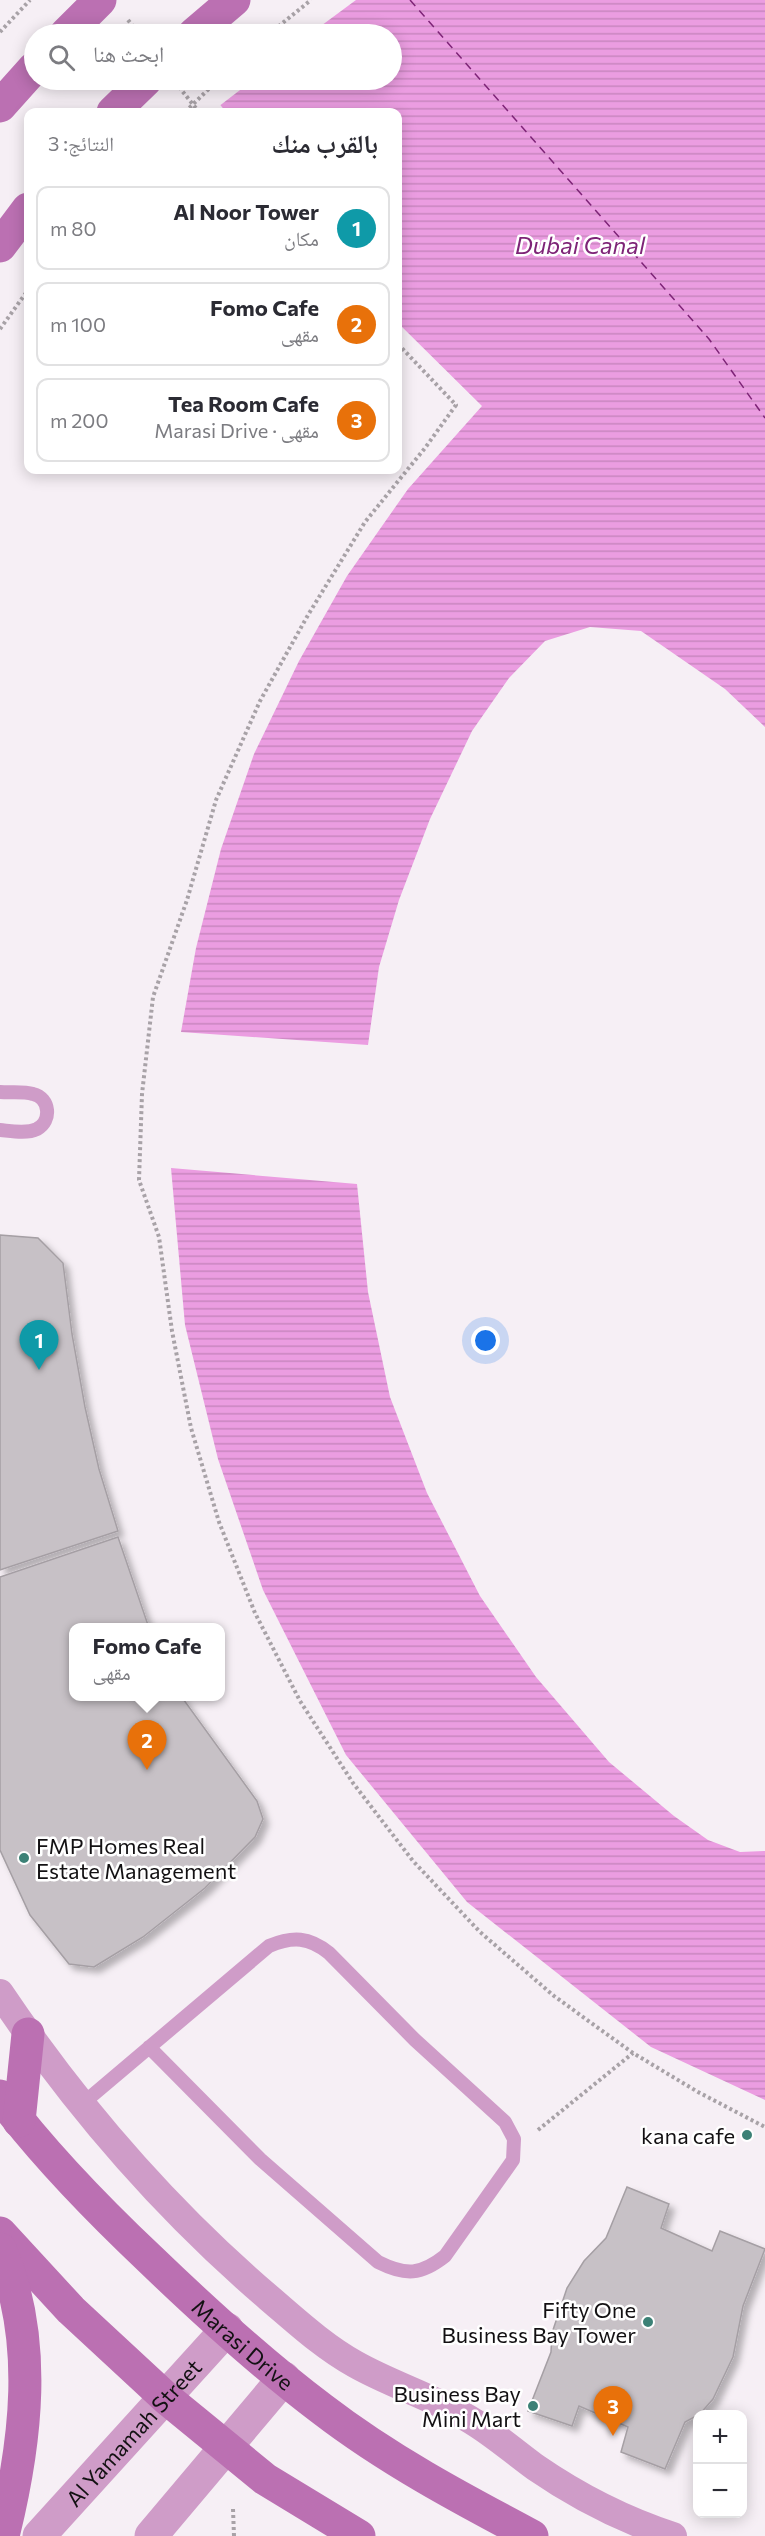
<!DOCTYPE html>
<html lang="ar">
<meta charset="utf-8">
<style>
body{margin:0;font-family:Commissioner,"Noto Naskh Arabic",sans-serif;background:#f2f2f3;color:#2b2b33;direction:rtl}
.controls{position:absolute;right:18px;bottom:18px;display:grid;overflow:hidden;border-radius:12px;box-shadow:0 3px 15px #0003}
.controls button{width:54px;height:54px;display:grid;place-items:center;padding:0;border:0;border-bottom:2px solid #e1e1e2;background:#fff;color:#2b2b33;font:30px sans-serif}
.you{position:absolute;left:486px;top:1341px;width:21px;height:21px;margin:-15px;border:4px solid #fff;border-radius:50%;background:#1a73e8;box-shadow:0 0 0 9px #1a73e833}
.badge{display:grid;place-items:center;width:39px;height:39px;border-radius:50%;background:#3c8176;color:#fff;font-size:20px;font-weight:700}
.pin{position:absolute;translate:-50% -50px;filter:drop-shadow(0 2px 3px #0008)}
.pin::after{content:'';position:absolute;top:32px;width:21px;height:18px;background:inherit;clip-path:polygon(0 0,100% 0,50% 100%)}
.popup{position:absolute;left:69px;top:1623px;width:156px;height:78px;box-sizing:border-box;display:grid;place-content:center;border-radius:12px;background:#fff;filter:drop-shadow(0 2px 4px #0005);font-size:20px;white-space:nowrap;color:#7c7c81}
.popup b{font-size:22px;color:#2b2b33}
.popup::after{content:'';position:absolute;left:50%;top:100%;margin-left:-12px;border:12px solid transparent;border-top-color:#fff}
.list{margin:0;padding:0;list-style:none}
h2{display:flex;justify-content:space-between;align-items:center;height:78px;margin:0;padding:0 24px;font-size:26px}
h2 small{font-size:20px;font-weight:400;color:#7c7c81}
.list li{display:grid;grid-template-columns:39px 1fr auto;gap:18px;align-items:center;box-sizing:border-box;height:84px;margin:0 12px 12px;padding:0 12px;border:2px solid #e1e1e2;border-radius:12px}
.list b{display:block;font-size:22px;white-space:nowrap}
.list p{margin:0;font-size:20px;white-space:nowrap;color:#7c7c81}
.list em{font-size:20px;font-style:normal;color:#7c7c81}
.icon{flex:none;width:33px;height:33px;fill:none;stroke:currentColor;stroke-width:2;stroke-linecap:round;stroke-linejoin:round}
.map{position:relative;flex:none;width:765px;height:2536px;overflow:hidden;direction:ltr}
.search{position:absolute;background:#fff;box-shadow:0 3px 15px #0003;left:24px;top:24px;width:378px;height:66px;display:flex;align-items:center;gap:15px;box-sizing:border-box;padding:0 21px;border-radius:33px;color:#7c7c81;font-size:22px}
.panel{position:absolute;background:#fff;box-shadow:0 3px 15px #0003;left:24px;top:108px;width:378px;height:366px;border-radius:12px;direction:rtl}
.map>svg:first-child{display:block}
.water{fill:url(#water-rules)}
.pier{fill:#f6eff5}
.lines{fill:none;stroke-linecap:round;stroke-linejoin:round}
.ferry{stroke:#7e2477;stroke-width:1.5;stroke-dasharray:8 6;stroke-linecap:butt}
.building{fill:#c7c1c6;stroke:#a59fa4;stroke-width:1.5;filter:url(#shadow)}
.path{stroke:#a8a2a7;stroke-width:4;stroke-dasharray:3 3;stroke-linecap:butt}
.service{stroke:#cf9cc8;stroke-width:14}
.minor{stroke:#cf9cc8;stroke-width:28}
.tertiary{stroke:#cf9cc8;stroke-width:33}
.secondary{stroke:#bb70b2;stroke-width:33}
.path-bridge{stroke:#a8a2a7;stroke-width:4;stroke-dasharray:3 3;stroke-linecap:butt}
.poi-dot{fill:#3c8176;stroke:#fff;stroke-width:2}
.labels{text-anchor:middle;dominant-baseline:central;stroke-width:5;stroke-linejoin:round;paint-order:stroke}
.poi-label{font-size:22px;fill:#131113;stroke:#fff;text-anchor:end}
.street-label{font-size:22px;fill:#131113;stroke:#fff}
.water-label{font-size:24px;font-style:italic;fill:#7e2477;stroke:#fff}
</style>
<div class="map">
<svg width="765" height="2536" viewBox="0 0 765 2536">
<defs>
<pattern id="water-rules" width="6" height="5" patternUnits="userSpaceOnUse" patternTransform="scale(1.5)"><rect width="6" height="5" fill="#eb9de1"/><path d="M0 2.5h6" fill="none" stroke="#c986c0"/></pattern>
<filter id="shadow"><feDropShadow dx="5.5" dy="5.5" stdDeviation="3" flood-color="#0004"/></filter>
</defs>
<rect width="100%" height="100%" fill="#f6eff5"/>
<!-- water -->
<g class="water">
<path d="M137,0h628v727l-40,-38 -84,-58 -51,-4 -45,14 -36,37 -37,53 -42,88 -31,81 -20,67 -11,78 -187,-13 15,-84 25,-99 33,-95 45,-93 48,-85 61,-87 74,-83 -84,-83v-211h-172l-26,-32h192v-46h-228z"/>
<path d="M171,1168l186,16 11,108 22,105 37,96 53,103 56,81 73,85 65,54 34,24 32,12 25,-1v249l-114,-53 -184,-145 -121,-147 -83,-165 -45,-131 -33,-134z"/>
</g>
<!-- pier -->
<g class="pier">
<path d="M134,0h222l-46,34h-150z"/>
<path d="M197,80h56l-35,27z"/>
</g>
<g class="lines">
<!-- ferry -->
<path class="ferry" d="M410,0l299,339 56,79"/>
</g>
<!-- building -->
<g class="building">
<path d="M0,1235l38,3 25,25 9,71 13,73 14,62 19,62 -118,39z"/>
<path d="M118,1537l31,91h-75v68h107l76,105 6,18 -8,18 -50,51 -62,49 -49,30 -25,-3 -39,-49 -30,-65v-273z"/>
<path d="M627,2187l42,17 -8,24 51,23 8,-20 45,18 -22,57 -10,51 -20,42 -13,15 -15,8 -20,47 -44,-17 7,-25 -49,-21 -7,20 -44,-15 23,-59 1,-19 15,-45 17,-27 22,-23z"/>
</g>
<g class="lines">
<!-- path -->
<g class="path">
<path d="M128,20l11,14"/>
<path d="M0,32l30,-32"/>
<path d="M269,34l42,-34"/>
<path d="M179,87l20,25"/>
<path d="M0,329l28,-39"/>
<path d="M398,344l58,61 -31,43 -60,74 -57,93 -48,86 -44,99 -29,100 -34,97 -11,97 -3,86 20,57 13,94 19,97 28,94 36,91 45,88 53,82 60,78 67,71 74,64 79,57 65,39 67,35"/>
<path d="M538,2130l95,-77"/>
<path d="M233,2509l1,27"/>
</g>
<!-- service -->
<g class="service">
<path d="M0,1092c10,1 23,-1 33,2 17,4 19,27 4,35 -10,5 -26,2 -37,1"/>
<path d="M81,2105l188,-159c24,-10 40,-9 60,7l86,87 90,82 9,17 -1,21 -68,96c-24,19 -39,20 -67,6l-118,-103 -111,-112"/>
</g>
<!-- minor -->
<path class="minor" d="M0,1993c76,113 165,216 269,305 27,23 55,49 86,66 37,21 78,33 114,55 24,14 44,32 66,48 42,29 89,53 138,69"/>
<!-- tertiary -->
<g class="tertiary">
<path id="s1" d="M39,2536l188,-207"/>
<path d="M151,2536l133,-158"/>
</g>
<!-- secondary -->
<g class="secondary">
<path d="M66,34l34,-34"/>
<path d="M194,34l40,-34"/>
<path d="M0,106l34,-38"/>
<path d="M113,112l33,-32"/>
<path d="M0,246l28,-37"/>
<path id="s2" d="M0,2096c44,59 97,113 151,164 54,52 111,104 171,149 65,50 138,89 210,127"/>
<path d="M19,2121l9,-87"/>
<path d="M0,2233l71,77 95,88 99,81 94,57"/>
<path d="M0,2249c39,91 26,194 3,287"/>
</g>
<!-- path-bridge -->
<path class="path-bridge" d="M185,112l33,-32"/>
</g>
<!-- markers -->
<g class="poi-dot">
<circle cx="24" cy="1858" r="6"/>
<circle cx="747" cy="2135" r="6"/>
<circle cx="648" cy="2322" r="6"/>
<circle cx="533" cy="2406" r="6"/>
</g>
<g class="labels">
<!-- poi labels -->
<g class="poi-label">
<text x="36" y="1845" text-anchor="start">FMP Homes Real<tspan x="36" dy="25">Estate Management</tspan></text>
<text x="735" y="2135">kana cafe</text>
<text x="636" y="2309">Fifty One<tspan x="636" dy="25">Business Bay Tower</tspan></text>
<text x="521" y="2393">Business Bay<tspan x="521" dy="25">Mini Mart</tspan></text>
</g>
<!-- street labels -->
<g class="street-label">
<text stroke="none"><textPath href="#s2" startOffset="348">Marasi Drive</textPath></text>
<text stroke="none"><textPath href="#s1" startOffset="140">Al Yamamah Street</textPath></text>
</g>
<!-- water labels -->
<g class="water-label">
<text x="580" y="244">Dubai Canal</text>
</g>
</g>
</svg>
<div class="controls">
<button>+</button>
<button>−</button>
</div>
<div class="you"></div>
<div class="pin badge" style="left:39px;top:1370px;background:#0f9aa8">1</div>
<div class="pin badge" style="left:147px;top:1770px;background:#e8710a">2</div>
<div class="popup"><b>Fomo Cafe</b>مقهى</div>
<div class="pin badge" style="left:613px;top:2436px;background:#e8710a">3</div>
<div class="search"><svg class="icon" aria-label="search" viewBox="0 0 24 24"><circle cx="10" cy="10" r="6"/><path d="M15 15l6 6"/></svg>ابحث هنا</div>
<section class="panel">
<h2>بالقرب منك<small>النتائج: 3</small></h2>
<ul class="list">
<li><span class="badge" style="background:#0f9aa8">1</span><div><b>Al Noor Tower</b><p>مكان</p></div><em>80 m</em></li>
<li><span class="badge" style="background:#e8710a">2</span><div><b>Fomo Cafe</b><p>مقهى</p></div><em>100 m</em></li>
<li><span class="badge" style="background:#e8710a">3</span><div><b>Tea Room Cafe</b><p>مقهى · Marasi Drive</p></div><em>200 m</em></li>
</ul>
</section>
</div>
